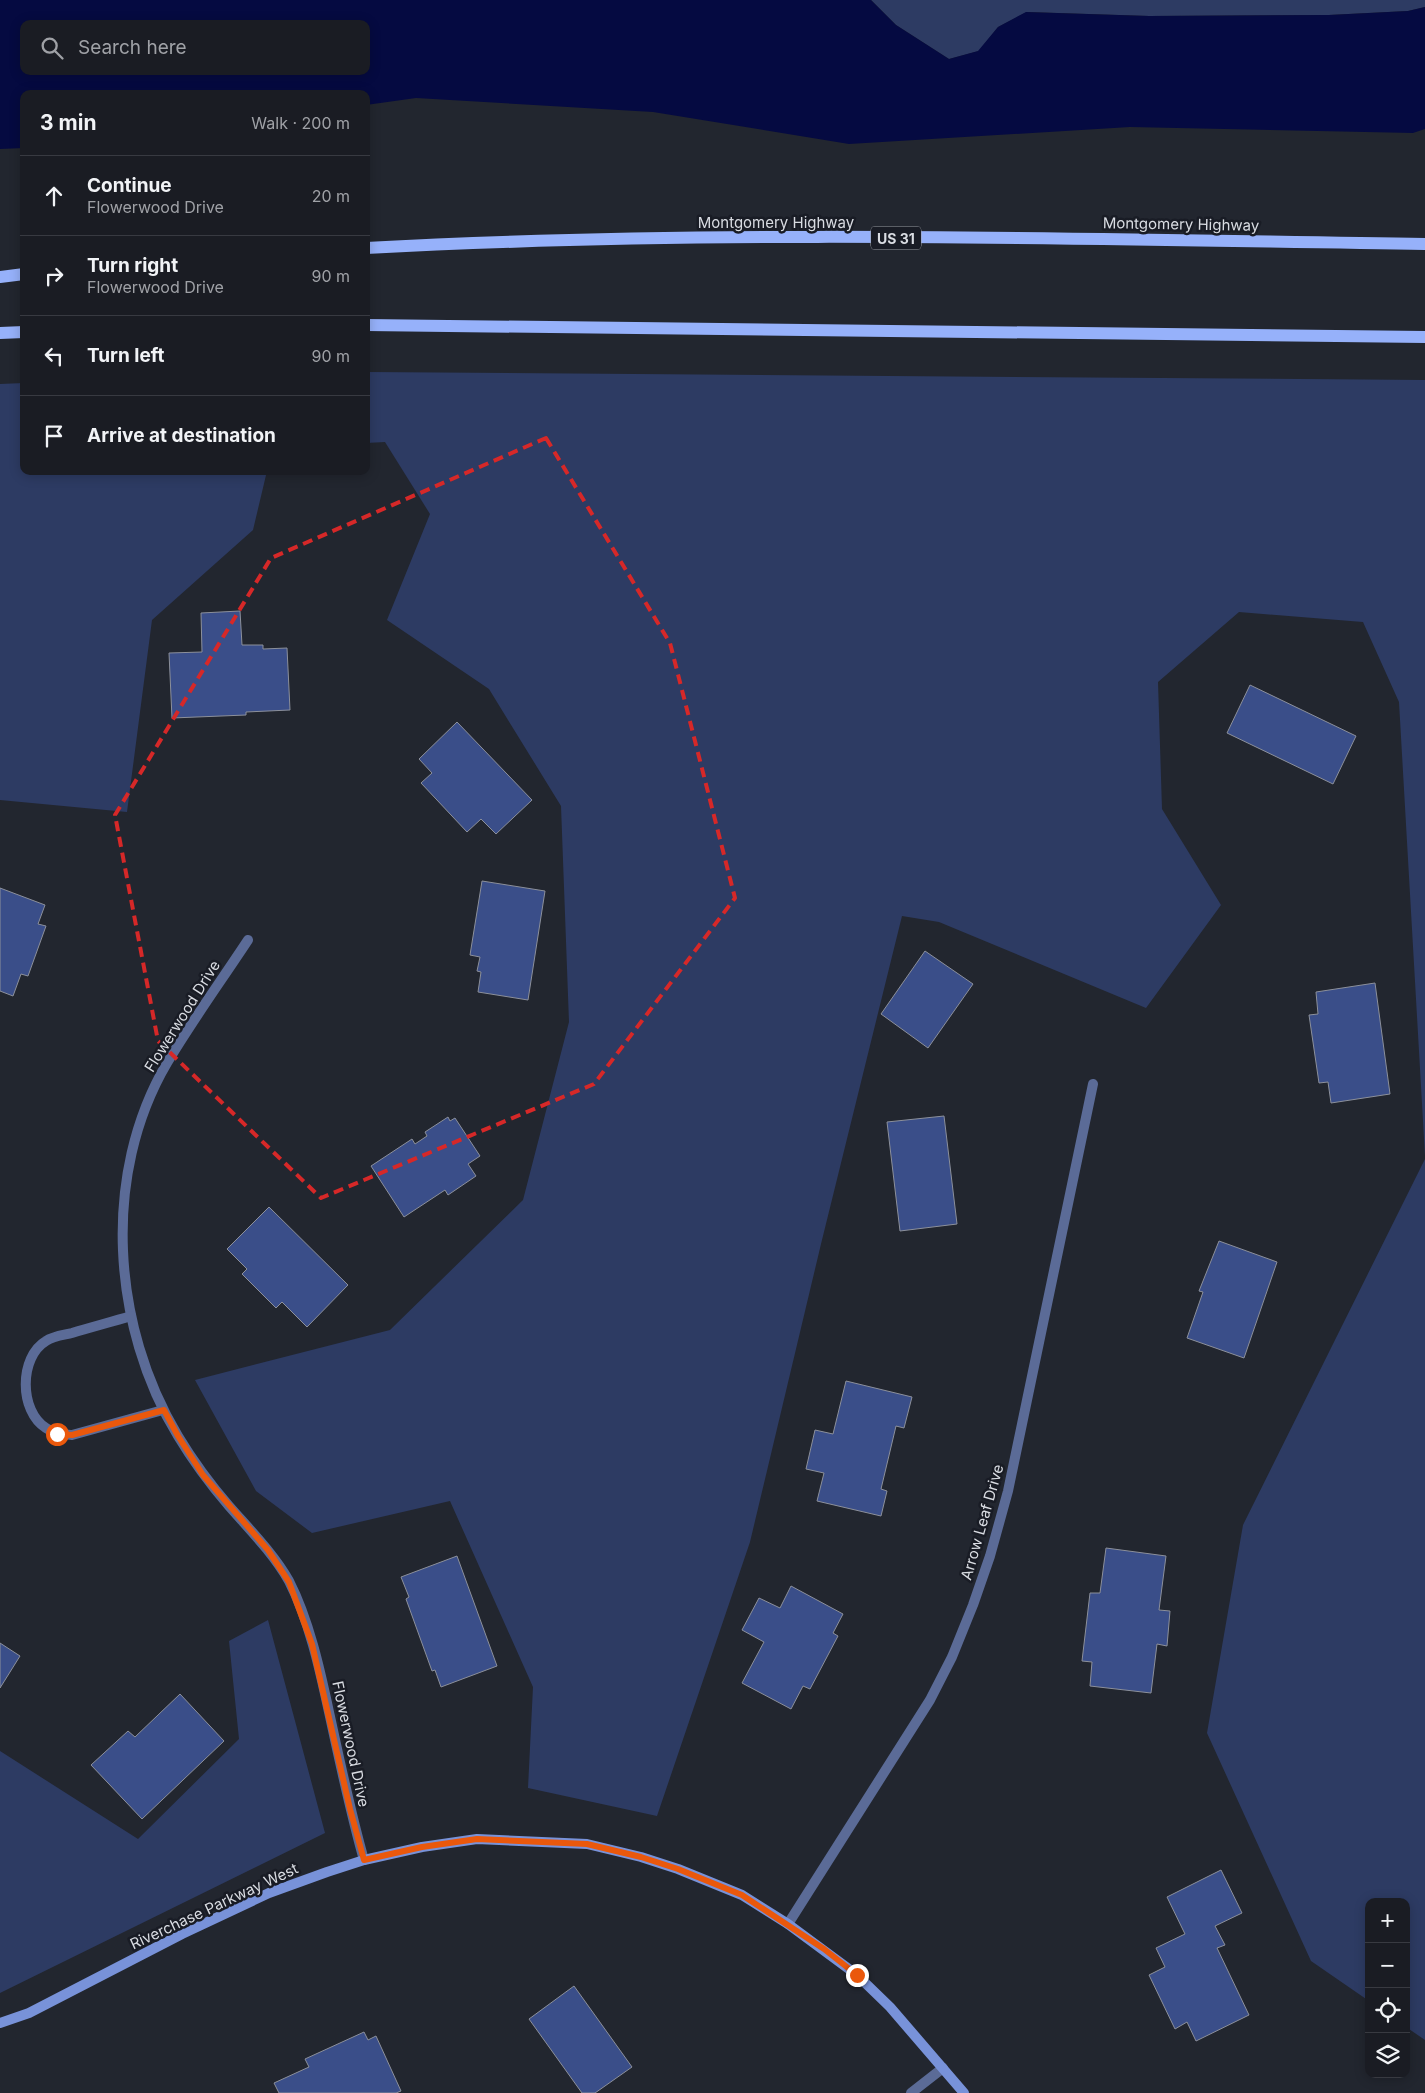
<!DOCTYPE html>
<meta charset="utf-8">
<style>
body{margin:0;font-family:Inter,sans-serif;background:#272930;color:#f1f3f6}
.controls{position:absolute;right:15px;bottom:15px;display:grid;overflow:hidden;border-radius:10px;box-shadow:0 2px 12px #0003}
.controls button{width:45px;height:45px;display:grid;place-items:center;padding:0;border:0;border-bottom:1px solid #383a41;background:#1a1c23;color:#f1f3f6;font:25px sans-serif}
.stop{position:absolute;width:15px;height:15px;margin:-11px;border:4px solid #ea580c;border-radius:50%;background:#fff}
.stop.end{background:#ea580c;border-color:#fff;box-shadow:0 1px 5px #0008}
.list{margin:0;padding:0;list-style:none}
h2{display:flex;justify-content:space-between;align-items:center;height:65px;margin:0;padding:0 20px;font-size:21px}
h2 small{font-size:16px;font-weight:400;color:#9fa1a6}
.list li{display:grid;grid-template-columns:32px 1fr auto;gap:15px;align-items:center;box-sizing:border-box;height:80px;padding:0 20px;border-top:1px solid #383a41}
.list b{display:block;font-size:19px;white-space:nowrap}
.list p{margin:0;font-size:16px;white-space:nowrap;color:#9fa1a6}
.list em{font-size:16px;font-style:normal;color:#9fa1a6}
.icon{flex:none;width:28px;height:28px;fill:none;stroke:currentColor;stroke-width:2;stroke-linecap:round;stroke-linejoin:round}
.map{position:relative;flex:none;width:1425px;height:2093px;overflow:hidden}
.search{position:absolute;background:#1a1c23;box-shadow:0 2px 12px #0003;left:20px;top:20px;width:350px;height:55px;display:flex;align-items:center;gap:12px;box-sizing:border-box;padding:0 18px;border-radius:10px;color:#9fa1a6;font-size:19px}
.panel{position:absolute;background:#1a1c23;box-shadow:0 2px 12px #0003;left:20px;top:90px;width:350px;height:385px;border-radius:10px}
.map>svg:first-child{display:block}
.green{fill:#2d3b63}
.water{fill:#050a41;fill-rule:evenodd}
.building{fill:#3a4e89;stroke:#8c909b}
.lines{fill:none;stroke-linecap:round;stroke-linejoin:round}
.street{stroke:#5b6b97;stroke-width:10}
.secondary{stroke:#7892d9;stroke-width:10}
.primary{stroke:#96b1fa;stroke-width:12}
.route{stroke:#ea580c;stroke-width:6}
.marked{fill:none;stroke:#d62828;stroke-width:4;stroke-dasharray:10 6;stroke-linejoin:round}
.labels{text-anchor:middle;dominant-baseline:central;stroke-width:5;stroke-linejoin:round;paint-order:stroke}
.shield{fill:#191c25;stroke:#9fa2a9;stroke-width:1}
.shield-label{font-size:14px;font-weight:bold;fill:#d9dce2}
.street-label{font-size:15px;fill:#d9dce2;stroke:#191c25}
</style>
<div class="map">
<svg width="1425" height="2093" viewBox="0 0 1425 2093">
<rect width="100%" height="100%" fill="#22262f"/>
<!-- green -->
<g class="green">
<path d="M871,0h554v7l-17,4 -79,4 -180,1 -122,-4 -29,15 -19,24 -30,8 -53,-34z"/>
<path d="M366,372l1059,8v776l-26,-454 -36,-80 -124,-10 -81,70 4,127 59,96 -75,103 -207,-86 -37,-6 -81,328 -71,298 -93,274 -129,-28 5,-101 -83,-186 -138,32 -56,-42 -61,-111 195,-50 133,-130 46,-178 -8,-216 -72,-117 -102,-69 43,-106 -45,-72 -19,1z"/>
<path d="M24,383v88h243l-14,59 -101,90 -25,192 -127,-12v-416z"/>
<path d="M1425,1159v881l-19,-13v-125h-37v99l-58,-40 -104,-228 36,-208z"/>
<path d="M268,1620l57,213 -325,160v-242l138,88 101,-100 -10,-98z"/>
</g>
<!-- water -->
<path class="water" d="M0,0h871l25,25 53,34 29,-8 20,-24 28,-15 123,4 180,-1 79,-4 17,-4v122l-12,4 -283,-6 -281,17 -196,-32 -237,-14 -50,7v-11h-342v54l-24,1zM24,24h342v47h-342z"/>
<!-- building -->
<g class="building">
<path d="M240,611l2,34h21v4l24,-1 3,62 -44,2v3l-74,3 -3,-65 33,-1 -1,-39z"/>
<path d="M1250,685l106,51 -23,48 -106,-51z"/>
<path d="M457,722l75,78 -36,34 -15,-15 -14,13 -46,-49 11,-10 -13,-14z"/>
<path d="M482,881l63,10 -17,109 -50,-8 3,-20 -4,-1 3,-14 -10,-2z"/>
<path d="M0,888l45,17 -7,19 8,2 -18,50 -7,-2 -8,22 -13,-5z"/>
<path d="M925,951l48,33 -45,64 -47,-34z"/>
<path d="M1375,983l15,111 -59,9 -3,-21 -9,1 -10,-68 9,-1 -2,-22z"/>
<path d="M944,1116l13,108 -57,7 -13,-109z"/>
<path d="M448,1117l2,4 5,-3 25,38 -12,8 8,12 -28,19 -3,-5 -41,27 -33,-51 41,-27 3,5 12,-8 -2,-4z"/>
<path d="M269,1207l79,78 -41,42 -25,-25 -6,6 -34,-34 5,-5 -20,-20z"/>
<path d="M1219,1241l58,21 -33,96 -57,-20 16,-46 -4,-1z"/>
<path d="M846,1381l66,16 -8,31 -8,-2 -15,63 6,2 -6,25 -64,-15 7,-28 -18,-4 9,-39 18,4z"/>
<path d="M1106,1548l60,8 -7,54 11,1 -3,35 -10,-2 -6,49 -61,-7 2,-24 -10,-1 8,-68h10z"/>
<path d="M457,1556l40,110 -56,21 -6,-17 -3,1 -26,-72 3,-2 -8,-20z"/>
<path d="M791,1586l52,28 -10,19 5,3 -28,53 -7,-3 -12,23 -49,-26 22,-41 -22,-12 17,-32 21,10z"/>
<path d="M0,1643l20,13 -20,32z"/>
<path d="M180,1694l44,47 -82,78 -51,-54 37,-34 7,6z"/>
<path d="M1221,1870l21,43 -27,13 10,19 -8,3 32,67 -53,26 -9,-19 -12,7 -26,-54 16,-8 -9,-19 29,-14 -18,-37z"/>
<path d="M574,1986l58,81 -37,26h-13l-53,-74z"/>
<path d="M364,2032l4,8 8,-4 25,55 -5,2h-117l-5,-10 35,-16 -4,-8z"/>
</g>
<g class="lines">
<!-- street -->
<g class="street">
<path d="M248,940c-27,41 -56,81 -81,123 -66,112 -55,264 11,373 15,25 32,48 51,70 21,24 44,47 60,75 20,39 31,89 40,131 11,50 21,99 35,148"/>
<path d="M131,1316c-20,6 -39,11 -59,17 -8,2 -19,3 -26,8 -27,16 -27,70 0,87 8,6 17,6 26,7l91,-25"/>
<path d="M788,1924l142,-224 22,-43 21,-52 17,-49 18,-65 85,-407"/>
<path d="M911,2093l32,-25"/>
</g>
<!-- secondary -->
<path class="secondary" d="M0,2023l29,-10 153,-79 87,-41 58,-21 37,-12 58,-13 55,-8 110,5 54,13 37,12 64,26 46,29 69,51 33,32 74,86"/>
<!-- primary -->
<g class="primary">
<path d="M366,248c353,-19 706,-9 1059,-4"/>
<path d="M0,277l24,-3"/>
<path d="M366,325l1059,12"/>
<path d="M0,333l24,-1"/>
</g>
</g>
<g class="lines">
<!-- route -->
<path class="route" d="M57,1434l15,1 92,-25 14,26 25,39 65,75 21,32 23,62 38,165 14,51 58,-13 55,-8 110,5 54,13 37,12 64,26 82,54 33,26"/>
</g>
<!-- marked area -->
<path class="marked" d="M546,438l124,205 65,255 -141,186 -273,114 -163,-157 -43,-226 156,-257z"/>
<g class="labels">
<!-- shield labels -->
<rect class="shield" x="871" y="226.5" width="50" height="23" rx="4"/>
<g class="shield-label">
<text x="896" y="238">US 31</text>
</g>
<!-- street labels -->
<g class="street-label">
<text x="776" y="222">Montgomery Highway</text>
<text transform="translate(1181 224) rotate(1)">Montgomery Highway</text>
<text transform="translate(182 1016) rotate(-58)">Flowerwood Drive</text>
<text transform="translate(982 1522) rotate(-74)">Arrow Leaf Drive</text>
<text transform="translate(351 1744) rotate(78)">Flowerwood Drive</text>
<text transform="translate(214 1906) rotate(-25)">Riverchase Parkway West</text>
</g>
</g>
</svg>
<div class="controls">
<button>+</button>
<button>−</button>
<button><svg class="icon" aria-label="locate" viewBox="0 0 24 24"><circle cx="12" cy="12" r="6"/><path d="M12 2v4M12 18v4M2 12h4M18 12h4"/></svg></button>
<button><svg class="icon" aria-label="layers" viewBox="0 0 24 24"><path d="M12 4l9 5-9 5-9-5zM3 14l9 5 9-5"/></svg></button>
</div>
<div class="stop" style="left:57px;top:1434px"></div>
<div class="stop end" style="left:857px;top:1975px"></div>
<div class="search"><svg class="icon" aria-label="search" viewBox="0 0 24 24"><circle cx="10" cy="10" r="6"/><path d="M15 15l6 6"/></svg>Search here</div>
<section class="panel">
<h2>3 min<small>Walk · 200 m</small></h2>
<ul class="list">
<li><svg class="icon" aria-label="ahead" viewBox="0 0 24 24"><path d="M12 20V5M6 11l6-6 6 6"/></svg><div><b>Continue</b><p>Flowerwood Drive</p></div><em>20 m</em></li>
<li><svg class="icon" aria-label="right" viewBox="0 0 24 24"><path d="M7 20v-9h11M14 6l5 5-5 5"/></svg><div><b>Turn right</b><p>Flowerwood Drive</p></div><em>90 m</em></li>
<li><svg class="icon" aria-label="left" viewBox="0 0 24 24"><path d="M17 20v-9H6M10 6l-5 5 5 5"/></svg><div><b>Turn left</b></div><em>90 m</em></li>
<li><svg class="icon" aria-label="arrive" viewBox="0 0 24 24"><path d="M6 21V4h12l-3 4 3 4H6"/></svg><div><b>Arrive at destination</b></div></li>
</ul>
</section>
</div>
